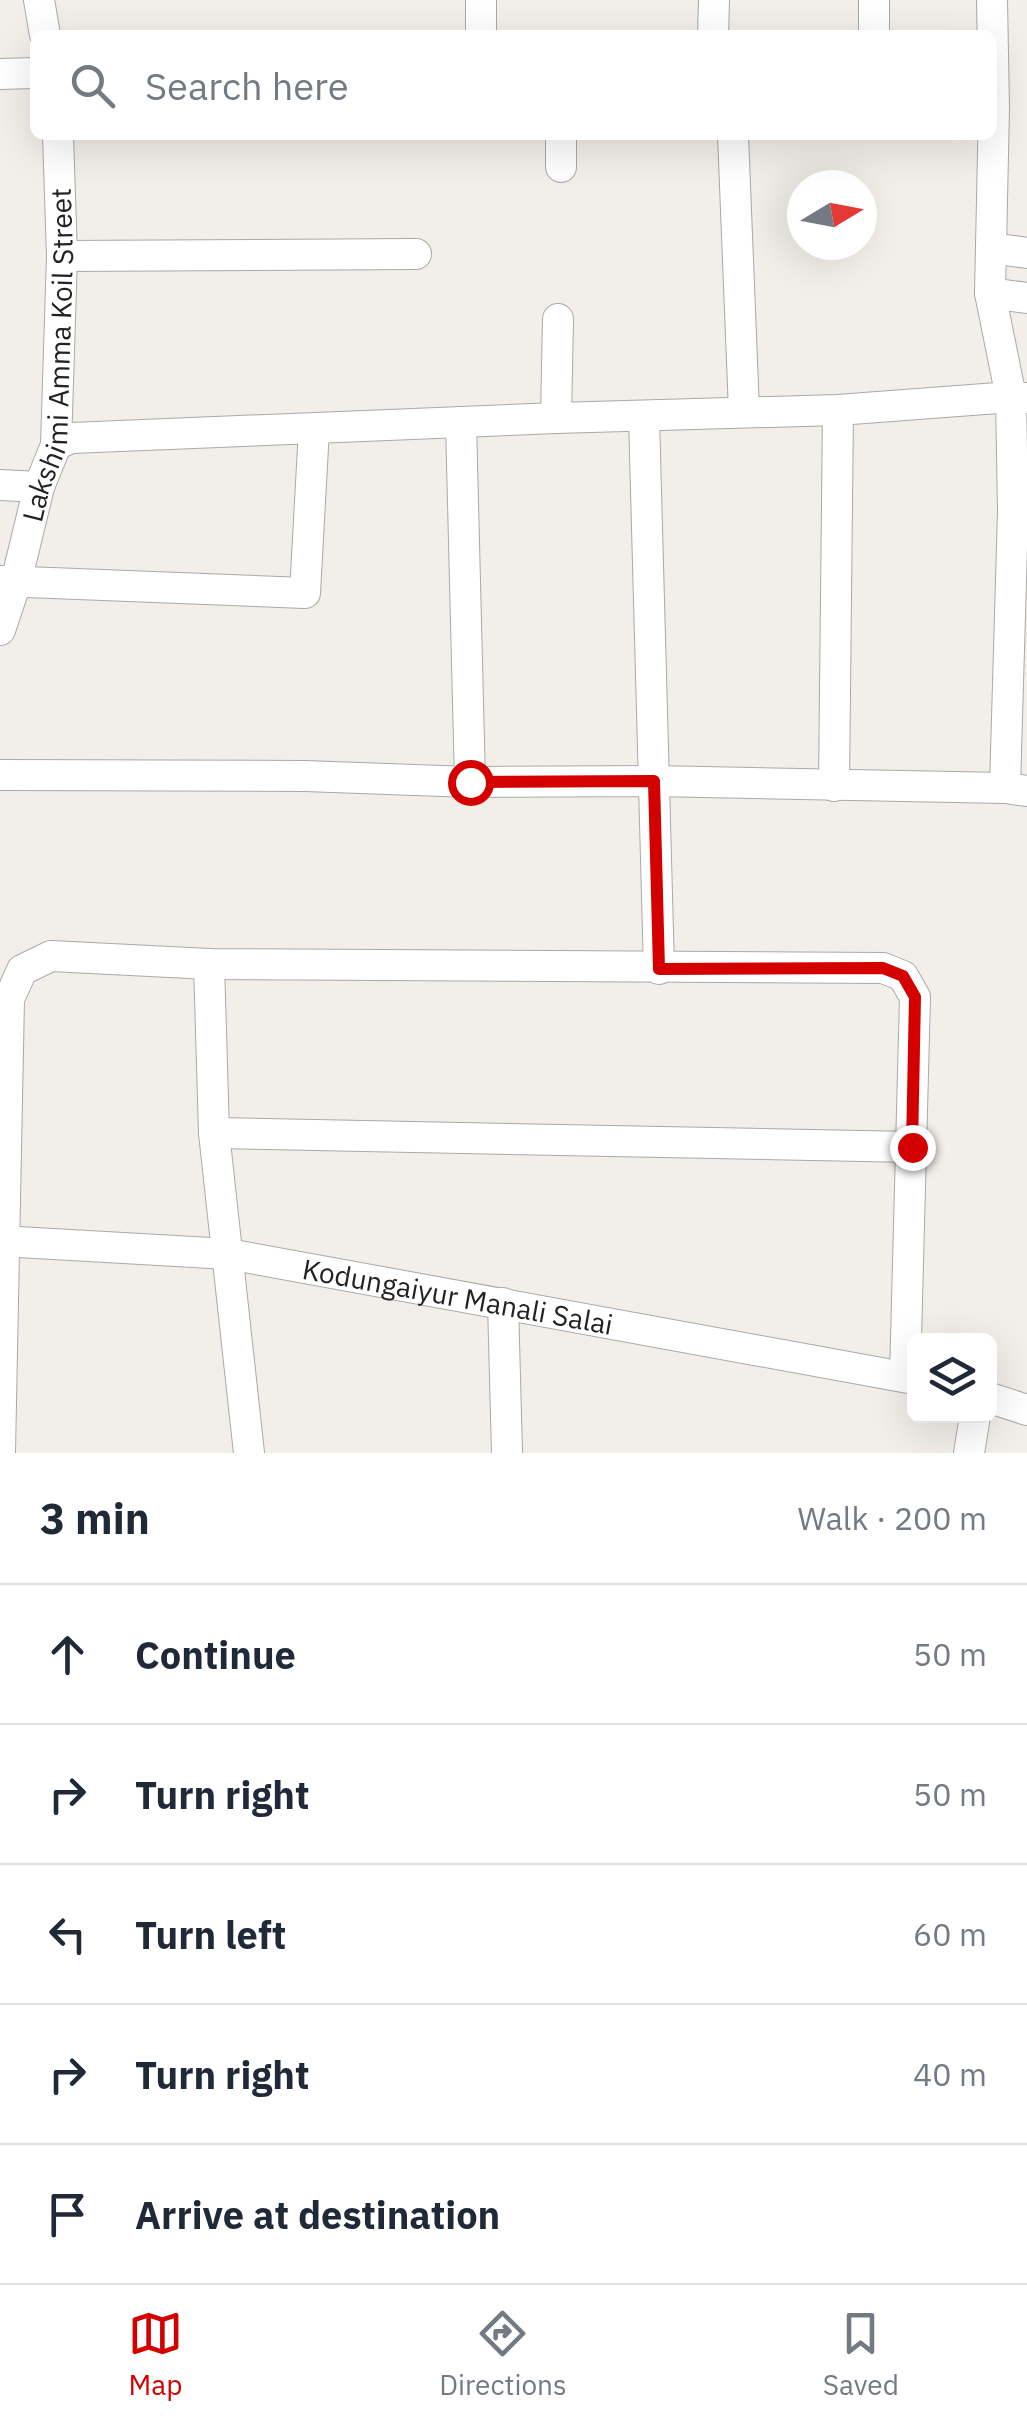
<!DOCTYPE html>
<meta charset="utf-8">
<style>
body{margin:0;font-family:"IBM Plex Sans",sans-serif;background:#f6f6f7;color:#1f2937}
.controls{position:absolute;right:30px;bottom:30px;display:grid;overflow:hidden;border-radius:15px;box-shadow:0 10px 40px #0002}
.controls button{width:90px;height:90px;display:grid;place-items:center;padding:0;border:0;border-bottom:2px solid #e0e1e3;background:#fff;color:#1f2937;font:50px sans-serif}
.compass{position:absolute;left:787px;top:170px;width:90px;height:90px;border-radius:50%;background:#fff;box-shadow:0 10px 40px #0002;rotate:80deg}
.stop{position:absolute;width:30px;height:30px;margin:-22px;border:8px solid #d40000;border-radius:50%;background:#fff}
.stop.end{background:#d40000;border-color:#fff;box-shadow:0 2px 10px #0008}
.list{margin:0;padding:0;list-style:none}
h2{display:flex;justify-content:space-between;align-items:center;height:130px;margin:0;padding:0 40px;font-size:42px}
h2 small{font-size:32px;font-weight:400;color:#747a83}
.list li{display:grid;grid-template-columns:65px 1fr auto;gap:30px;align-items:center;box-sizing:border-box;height:140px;padding:0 40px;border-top:2px solid #e0e1e3}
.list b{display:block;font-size:38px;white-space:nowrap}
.list em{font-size:32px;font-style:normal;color:#747a83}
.icon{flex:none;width:55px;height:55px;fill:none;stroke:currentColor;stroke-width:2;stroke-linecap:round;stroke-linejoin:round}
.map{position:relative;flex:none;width:1027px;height:1453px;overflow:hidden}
.search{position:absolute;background:#fff;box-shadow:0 10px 40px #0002;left:30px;right:30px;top:30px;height:110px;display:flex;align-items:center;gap:25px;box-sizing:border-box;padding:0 35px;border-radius:15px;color:#747a83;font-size:38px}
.sheet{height:830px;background:#fff}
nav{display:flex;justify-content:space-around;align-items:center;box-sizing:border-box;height:140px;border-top:2px solid #e0e1e3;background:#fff;font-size:28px;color:#747a83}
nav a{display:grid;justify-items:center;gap:5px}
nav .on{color:#d40000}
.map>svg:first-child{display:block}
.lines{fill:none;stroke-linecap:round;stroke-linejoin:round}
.minor-casing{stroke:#a9a9a9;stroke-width:32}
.minor{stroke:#fff;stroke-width:30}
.route{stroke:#d40000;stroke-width:12}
.labels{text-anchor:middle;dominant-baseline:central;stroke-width:8;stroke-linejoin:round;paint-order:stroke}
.street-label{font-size:28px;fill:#222;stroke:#fff}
</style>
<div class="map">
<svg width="1027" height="1453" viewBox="0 0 1027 1453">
<rect width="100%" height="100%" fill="#f2efe9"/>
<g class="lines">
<!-- minor casing -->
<g class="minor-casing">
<g id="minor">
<path d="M39,0l6,35"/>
<path d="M481,0v35"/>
<path d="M874,0v35"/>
<path d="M992,0l2,108 -4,185 21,104 2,114 -8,277"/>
<path d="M713,35l1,-35"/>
<path d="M0,74l35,-1"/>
<path d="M561,135v32"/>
<path d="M733,135l11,276"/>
<path d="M991,248l36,5"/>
<path d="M62,256l354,-2"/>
<path d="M990,293l37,5"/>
<path d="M644,417l15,552"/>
<path d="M556,418l2,-99"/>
<path d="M461,422l9,360"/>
<path d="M56,445l15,-7 485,-20 282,-8 173,-13 16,1"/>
<path d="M0,485l39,2"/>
<path d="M0,581l305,12 9,-164"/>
<path id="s1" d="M0,630l16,-48 23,-95 17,-42 6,-189 -4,-121"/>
<path d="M0,775l305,1 165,6 184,-1 351,7 22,3"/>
<path d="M834,786l4,-376"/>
<path d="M209,964l5,169 35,320"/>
<path d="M214,1133l698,14"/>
<path id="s2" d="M0,1241l228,13 686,125"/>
<path d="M503,1303l4,150"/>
<path d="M990,1398l37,12"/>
<path d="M0,1453l9,-454 13,-29 29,-14 158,8 674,4 20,8 12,21 -10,380"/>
<path d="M969,1453l6,-37"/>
</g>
</g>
<!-- minor -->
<use href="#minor" class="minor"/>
</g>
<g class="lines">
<!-- route -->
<path class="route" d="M470,782l184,-1 5,188 224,-1 20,8 12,21 -3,150"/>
</g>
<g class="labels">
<!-- street labels -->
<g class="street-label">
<text stroke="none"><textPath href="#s1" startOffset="282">Lakshimi Amma Koil Street</textPath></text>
<text stroke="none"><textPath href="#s2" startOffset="462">Kodungaiyur Manali Salai</textPath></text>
</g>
</g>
</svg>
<div class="controls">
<button><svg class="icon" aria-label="layers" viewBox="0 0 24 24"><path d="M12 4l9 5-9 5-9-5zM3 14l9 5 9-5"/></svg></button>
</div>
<svg class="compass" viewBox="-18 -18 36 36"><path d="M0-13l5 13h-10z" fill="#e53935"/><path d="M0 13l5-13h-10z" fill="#747a83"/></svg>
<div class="stop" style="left:470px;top:782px"></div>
<div class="stop end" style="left:912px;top:1147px"></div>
<div class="search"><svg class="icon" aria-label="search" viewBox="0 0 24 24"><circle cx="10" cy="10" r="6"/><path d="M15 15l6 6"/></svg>Search here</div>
</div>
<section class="sheet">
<h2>3 min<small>Walk · 200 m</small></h2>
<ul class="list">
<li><svg class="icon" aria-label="ahead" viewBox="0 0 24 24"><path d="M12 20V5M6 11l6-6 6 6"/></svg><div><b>Continue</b></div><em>50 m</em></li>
<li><svg class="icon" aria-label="right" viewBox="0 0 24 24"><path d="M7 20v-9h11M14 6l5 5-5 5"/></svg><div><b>Turn right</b></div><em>50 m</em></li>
<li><svg class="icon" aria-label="left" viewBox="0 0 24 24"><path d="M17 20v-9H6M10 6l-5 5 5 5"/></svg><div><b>Turn left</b></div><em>60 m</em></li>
<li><svg class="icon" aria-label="right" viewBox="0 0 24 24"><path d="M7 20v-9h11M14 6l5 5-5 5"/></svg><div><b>Turn right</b></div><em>40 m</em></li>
<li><svg class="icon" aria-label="arrive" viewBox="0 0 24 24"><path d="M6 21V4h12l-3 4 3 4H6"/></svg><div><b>Arrive at destination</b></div></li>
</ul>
</section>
<nav>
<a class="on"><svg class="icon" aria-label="map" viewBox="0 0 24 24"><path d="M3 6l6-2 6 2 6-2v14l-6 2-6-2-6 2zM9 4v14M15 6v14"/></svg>Map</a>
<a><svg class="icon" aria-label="directions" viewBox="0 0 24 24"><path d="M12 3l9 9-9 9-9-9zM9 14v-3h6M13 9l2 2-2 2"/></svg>Directions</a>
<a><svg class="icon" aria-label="saved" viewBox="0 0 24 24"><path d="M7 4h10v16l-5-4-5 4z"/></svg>Saved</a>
</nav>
